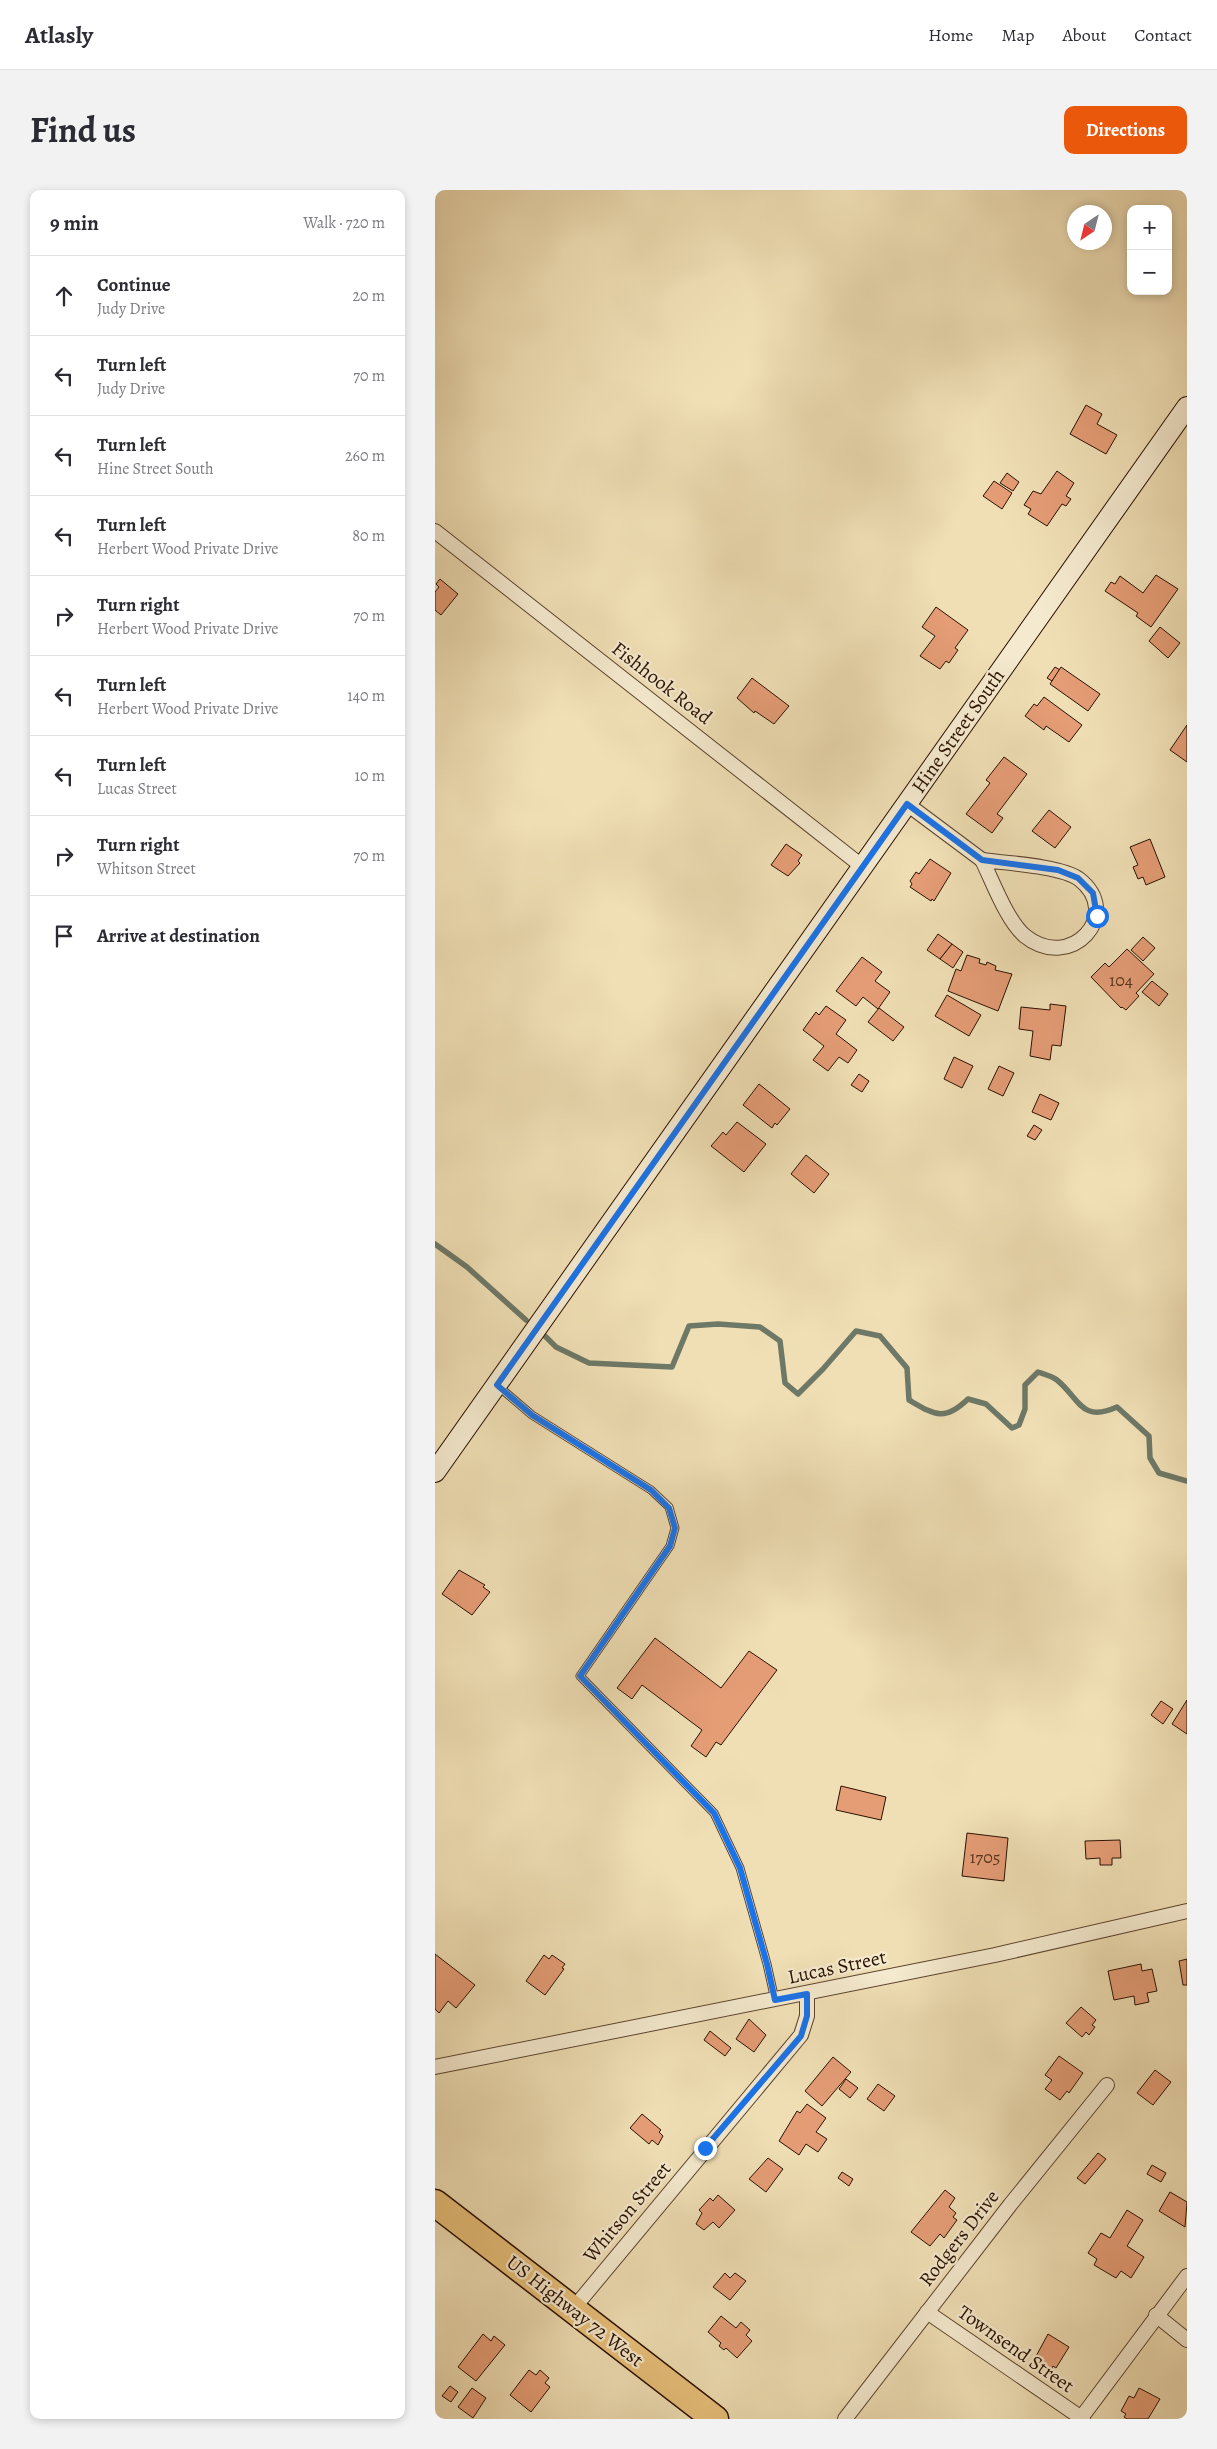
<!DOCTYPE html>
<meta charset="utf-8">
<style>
body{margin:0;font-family:Alegreya,serif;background:#f2f2f3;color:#2b2b33}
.controls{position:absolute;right:15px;top:15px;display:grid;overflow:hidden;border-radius:10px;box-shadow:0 2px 8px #0003}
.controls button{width:45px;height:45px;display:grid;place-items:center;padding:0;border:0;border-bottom:1px solid #e1e1e2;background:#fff;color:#2b2b33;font:25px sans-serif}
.compass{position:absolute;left:632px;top:15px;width:45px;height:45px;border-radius:50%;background:#fff;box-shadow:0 2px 8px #0003;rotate:215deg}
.stop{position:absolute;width:15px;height:15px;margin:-11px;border:4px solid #1a73e8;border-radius:50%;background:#fff}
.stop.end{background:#1a73e8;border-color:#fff;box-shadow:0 1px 5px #0008}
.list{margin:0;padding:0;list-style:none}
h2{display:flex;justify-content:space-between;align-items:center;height:65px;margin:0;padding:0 20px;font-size:21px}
h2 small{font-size:16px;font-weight:400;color:#7c7c81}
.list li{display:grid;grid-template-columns:32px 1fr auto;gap:15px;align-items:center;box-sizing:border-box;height:80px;padding:0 20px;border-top:1px solid #e1e1e2}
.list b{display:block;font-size:19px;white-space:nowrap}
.list p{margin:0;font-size:16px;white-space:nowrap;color:#7c7c81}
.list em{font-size:16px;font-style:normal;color:#7c7c81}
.icon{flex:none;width:28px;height:28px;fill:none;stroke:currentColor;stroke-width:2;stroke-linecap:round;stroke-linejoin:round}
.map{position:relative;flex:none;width:752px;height:2229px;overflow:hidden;border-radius:10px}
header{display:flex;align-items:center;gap:30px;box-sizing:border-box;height:70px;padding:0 25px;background:#fff;border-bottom:1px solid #e1e1e2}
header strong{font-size:24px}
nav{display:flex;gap:28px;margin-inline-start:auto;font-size:18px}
.intro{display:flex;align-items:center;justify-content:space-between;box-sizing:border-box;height:120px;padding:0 30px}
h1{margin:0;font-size:35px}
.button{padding:12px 22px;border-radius:10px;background:#ea580c;color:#fff;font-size:18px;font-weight:700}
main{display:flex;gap:30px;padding:0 30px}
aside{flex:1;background:#fff;border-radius:10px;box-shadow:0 2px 8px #0003}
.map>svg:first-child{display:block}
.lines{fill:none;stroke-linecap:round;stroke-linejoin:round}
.stream{stroke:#6d7867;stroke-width:5.5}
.building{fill:#e59d76;stroke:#2a1101}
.lane-casing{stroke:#5c442e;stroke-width:9}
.street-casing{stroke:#5c442e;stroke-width:16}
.secondary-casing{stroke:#2a1101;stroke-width:22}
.highway-casing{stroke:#2a1101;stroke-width:29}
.lane{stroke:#f5eacf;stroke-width:7}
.street{stroke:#f5eacf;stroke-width:14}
.secondary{stroke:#f5eacf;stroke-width:20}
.highway{stroke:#e8c07a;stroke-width:26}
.route{stroke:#1a73e8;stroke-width:6}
.labels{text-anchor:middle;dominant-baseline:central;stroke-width:4.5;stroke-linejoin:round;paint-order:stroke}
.number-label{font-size:18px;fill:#59341e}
.street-label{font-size:20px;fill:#2a1101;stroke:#f5eacf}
</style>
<header>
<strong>Atlasly</strong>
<nav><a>Home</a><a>Map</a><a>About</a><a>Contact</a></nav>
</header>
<div class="intro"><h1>Find us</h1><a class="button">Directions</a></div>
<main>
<aside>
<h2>9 min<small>Walk · 720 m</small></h2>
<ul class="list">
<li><svg class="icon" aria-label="ahead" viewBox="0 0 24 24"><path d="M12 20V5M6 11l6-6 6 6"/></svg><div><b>Continue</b><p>Judy Drive</p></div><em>20 m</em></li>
<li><svg class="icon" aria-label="left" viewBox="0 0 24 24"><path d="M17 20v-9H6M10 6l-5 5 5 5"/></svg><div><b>Turn left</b><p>Judy Drive</p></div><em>70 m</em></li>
<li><svg class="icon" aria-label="left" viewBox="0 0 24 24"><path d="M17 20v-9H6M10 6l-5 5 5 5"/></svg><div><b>Turn left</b><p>Hine Street South</p></div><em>260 m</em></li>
<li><svg class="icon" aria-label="left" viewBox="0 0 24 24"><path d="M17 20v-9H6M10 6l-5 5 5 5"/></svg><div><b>Turn left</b><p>Herbert Wood Private Drive</p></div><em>80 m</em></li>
<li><svg class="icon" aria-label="right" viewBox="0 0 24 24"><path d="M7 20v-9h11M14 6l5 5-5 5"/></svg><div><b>Turn right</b><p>Herbert Wood Private Drive</p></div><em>70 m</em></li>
<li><svg class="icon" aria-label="left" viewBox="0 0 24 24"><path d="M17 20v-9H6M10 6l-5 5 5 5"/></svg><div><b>Turn left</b><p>Herbert Wood Private Drive</p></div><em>140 m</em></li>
<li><svg class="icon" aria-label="left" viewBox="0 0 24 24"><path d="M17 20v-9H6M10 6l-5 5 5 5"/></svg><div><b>Turn left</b><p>Lucas Street</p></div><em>10 m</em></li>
<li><svg class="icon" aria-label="right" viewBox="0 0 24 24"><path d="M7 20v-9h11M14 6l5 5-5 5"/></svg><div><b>Turn right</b><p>Whitson Street</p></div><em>70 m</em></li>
<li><svg class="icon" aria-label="arrive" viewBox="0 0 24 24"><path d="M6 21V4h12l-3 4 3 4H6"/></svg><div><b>Arrive at destination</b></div></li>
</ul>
</aside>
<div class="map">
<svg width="752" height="2229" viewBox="0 0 752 2229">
<rect width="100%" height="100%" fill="#f0dfb5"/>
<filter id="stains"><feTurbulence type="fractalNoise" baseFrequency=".004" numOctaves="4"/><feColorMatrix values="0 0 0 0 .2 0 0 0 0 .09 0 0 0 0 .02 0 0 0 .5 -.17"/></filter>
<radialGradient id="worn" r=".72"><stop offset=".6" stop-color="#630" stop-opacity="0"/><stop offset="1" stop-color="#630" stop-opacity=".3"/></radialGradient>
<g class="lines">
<!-- stream -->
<g class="stream">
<path d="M0,1054l32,23 59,53"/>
<path d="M110,1146l11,11 33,16 83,4 17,-41 29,-2 42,3 20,14 5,42 13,11 25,-25 33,-38 24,5 27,32 2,32c26,15 35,22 59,-1l18,5 26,24 7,-3 6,-16v-24l13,-13c6,2 14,4 19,8 23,19 24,43 60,27l32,29 1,22 9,15 28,8"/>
</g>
</g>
<!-- building -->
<g class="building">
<path d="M651,215l16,9 -5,10 20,11 -11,19 -36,-20z"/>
<path d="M622,281l17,12 -8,13 5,3 -5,7 -4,-2 -15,22 -19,-12 3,-5 -7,-4 9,-14 8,3z"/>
<path d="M572,283l12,9 -6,9 -13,-8z"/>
<path d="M559,291l18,12 -10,16 -19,-13z"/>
<path d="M721,385l22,14 -27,38 -15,-11 2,-3 -33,-22 6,-9 4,2 5,-8 23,17z"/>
<path d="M5,389l18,15 -17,21 -6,-5v-18l4,-5 -3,-3z"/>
<path d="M501,417l32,23 -13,18 3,2 -9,13 -3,-2 -6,8 -20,-13 15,-20 -13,-9z"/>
<path d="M725,437l20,16 -12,15 -19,-17z"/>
<path d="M620,477l5,3 -8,11 -5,-3z"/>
<path d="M626,477l39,27 -12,17 -38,-27z"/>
<path d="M317,488l37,28 -15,18 -19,-13 -1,2 -17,-15z"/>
<path d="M609,507l38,28 -13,17 -23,-16 -2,4 -19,-14 9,-12 3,2z"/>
<path d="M752,535v37l-17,-12z"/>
<path d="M569,567l23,17 -30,40 6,4 -11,15 -26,-19 24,-31 -4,-3z"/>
<path d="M614,620l22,17 -16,21 -23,-17z"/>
<path d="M715,649l15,38 -19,8 -3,-8 -5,2 -5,-12 5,-2 -8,-18z"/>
<path d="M351,654l16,11 -4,6 2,2 -12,13 -17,-11z"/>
<path d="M495,669l21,14 -17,28 -2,-2 -1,2 -21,-14 2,-3 -2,-3 6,-9 3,2z"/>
<path d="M503,744l14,10 -12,15 -13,-9z"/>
<path d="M708,747l12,11 -12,13 -12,-11z"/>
<path d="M517,754l11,8 -10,16 -13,-9z"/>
<path d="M692,759l27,25 -18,19 3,3 -13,14 -4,-3 -1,1 -30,-31 14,-14 4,4z"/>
<path d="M532,765l13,4 -1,4 7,2 1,-3 9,4 -1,4 17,4 -14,37 -50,-20 8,-22 5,2z"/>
<path d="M427,767l20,15 -7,9 15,11 -12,17 -15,-12 -7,9 -20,-15z"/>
<path d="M717,791l16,13 -9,12 -17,-14z"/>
<path d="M512,805l34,20 -12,21 -34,-20z"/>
<path d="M615,814l16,2 -5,40 -9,-1 -2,15 -20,-4 3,-25 -14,-2 2,-22 29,3z"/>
<path d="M391,816l20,14 -10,14 21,16 -9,13 -9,-6 -11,14 -15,-11 11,-14 -21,-16 13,-18 3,3z"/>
<path d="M444,818l25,19 -11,14 -25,-19z"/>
<path d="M519,867l19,9 -11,22 -18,-9z"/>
<path d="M564,876l15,7 -11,23 -15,-7z"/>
<path d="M424,884l10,7 -7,11 -11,-7z"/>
<path d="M324,894l31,25 -13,16 -2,-2 -3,5 -29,-23z"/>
<path d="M605,904l19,9 -8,17 -19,-8z"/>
<path d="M302,932l29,22 -22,28 -33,-26 12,-14 3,3z"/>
<path d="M599,935l8,5 -7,10 -8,-4z"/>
<path d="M371,965l23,19 -15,19 -23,-19z"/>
<path d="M24,1380l26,15 -2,2 7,5 -18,23 -30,-21z"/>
<path d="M220,1448l66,50 28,-37 28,19 -56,75 -5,-3 -10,15 -15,-11 11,-16 -60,-45 -10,14 -15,-11z"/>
<path d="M752,1510v34l-15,-10z"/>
<path d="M726,1511l12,8 -10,15 -12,-9z"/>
<path d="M406,1596l45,11 -5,23 -45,-10z"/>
<path d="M532,1643l41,5 -4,43 -42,-5z"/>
<path d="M685,1650l1,18h-9v7h-12v-7l-14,1 -1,-18z"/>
<path d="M0,1764l40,31 -19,23 -8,-7 -9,12 -4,-4z"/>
<path d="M109,1765l5,4 3,-4 13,9 -3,4 2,1 -19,26 -19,-14z"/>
<path d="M752,1769v26h-4l-4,-24z"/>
<path d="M706,1774l1,7 10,-2 5,22 -10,2 2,9 -14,3 -1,-9 -20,4 -6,-29z"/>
<path d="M646,1817l15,13 -4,5 3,2 -6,8 -3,-3 -4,5 -16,-14z"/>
<path d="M314,1829l17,16 -12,17 -18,-13z"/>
<path d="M275,1841l21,17 -6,8 -21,-16z"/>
<path d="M624,1866l24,17 -14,20 -2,-2 -7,9 -15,-11 7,-9 -7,-5z"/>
<path d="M398,1867l18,15 -29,34 -17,-15z"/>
<path d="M720,1880l16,12 -18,23 -16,-12z"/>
<path d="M411,1889l12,9 -8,10 -11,-9z"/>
<path d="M443,1894l17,12 -11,15 -17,-12z"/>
<path d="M372,1914l19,14 -10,14 11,7 -9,13 -12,-8 -7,11 -20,-14 18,-30 3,2z"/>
<path d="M207,1924l19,16 -2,2 4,4 -5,9 -6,-5 -3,4 -19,-16z"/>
<path d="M663,1963l8,6 -21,25 -8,-6z"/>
<path d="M333,1968l15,11 -17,23 -17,-13z"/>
<path d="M717,1975l14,8 -5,9 -14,-8z"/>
<path d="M407,1982l11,7 -4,7 -11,-8z"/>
<path d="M510,2000l10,8 -6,9 7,6 -3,4 4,3 -13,18 -4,-4 -10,12 -19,-14z"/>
<path d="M735,2002l17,10 -2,25 -26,-16z"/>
<path d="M283,2005l17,15 -16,18 -6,-6 -9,8 -8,-6 6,-11 -3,-3 11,-12 3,3z"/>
<path d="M692,2020l16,10 -16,26 17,11 -13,21 -10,-7 -5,7 -22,-13 3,-6 -9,-6 13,-20 9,5z"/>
<path d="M290,2083l5,5 5,-5 11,8 -16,19 -17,-13z"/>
<path d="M286,2126l15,12 5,-6 9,8 -4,5 6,6 -15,17 -11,-10 -2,2 -5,-4 2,-3 -13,-11z"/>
<path d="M48,2144l8,7 3,-5 11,9 -29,36 -18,-14z"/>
<path d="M613,2144l21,13 -13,21 -3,-2 -2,4 -17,-10z"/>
<path d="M94,2180l7,5 4,-5 9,8 -4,5 5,4 -19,25 -21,-17z"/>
<path d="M15,2196l8,6 -7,10 -9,-6z"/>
<path d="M37,2198l14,10 -13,20 -15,-11z"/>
<path d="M704,2198l21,11 -12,20h-21l-3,-2 2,-3 -5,-3 8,-15 5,2z"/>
</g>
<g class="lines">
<!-- lane casing -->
<g class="lane-casing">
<path id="lane" d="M63,1196l34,29 119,75 18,17 6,21 -5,18 -90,130 134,137 26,55 27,96 8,36"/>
</g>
<!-- street casing -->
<g class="street-casing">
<g id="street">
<path d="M0,341l428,336"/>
<path d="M472,614l75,56"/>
<path d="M547,670c23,3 80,6 97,19 45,35 -8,94 -54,57 -18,-15 -32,-54 -43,-76z"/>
<path d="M0,1877l560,-112 192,-44"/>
<path d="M138,2119l228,-274 6,-19v-22"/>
<path d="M492,2122l156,107"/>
<path d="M721,2125l31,25"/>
<path d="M646,2228l106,-142"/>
<path d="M410,2229l165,-214 97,-120"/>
</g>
</g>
<!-- secondary casing -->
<g class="secondary-casing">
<path id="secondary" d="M0,1282l752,-1065"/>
</g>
<!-- highway casing -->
<g class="highway-casing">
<path id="highway" d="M0,2013l280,216"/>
</g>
<!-- lane -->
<use href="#lane" class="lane"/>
<!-- street -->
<use href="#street" class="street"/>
<!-- secondary -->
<use href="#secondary" class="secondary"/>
<!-- highway -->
<use href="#highway" class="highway"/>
</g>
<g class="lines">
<!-- route -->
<path class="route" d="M270,1958l96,-112 6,-20v-22l-32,6 -8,-36 -27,-96 -26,-55 -134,-137 90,-130 5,-18 -6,-20 -18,-18 -119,-75 -35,-30 410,-581 75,56 76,10 20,8 15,15 4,23"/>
</g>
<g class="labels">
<!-- number labels -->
<g class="number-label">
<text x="686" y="790">104</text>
<text x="550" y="1667">1705</text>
</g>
<!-- street labels -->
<g class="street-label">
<text transform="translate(227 493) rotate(38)">Fishhook Road</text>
<text transform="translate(523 541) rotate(-55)">Hine Street South</text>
<text transform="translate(402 1777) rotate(-12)">Lucas Street</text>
<text transform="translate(192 2022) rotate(-50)">Whitson Street</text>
<text transform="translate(524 2048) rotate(-52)">Rodgers Drive</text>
<text transform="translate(140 2121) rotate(38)">US Highway 72 West</text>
<text transform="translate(581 2159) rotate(35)">Townsend Street</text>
</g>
</g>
<rect width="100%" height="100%" filter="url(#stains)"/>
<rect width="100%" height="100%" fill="url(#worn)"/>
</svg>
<div class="controls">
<button>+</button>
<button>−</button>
</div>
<svg class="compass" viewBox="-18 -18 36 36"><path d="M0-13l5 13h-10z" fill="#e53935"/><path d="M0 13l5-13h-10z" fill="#7c7c81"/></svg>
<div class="stop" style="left:662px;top:726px"></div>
<div class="stop end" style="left:270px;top:1958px"></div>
</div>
</main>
